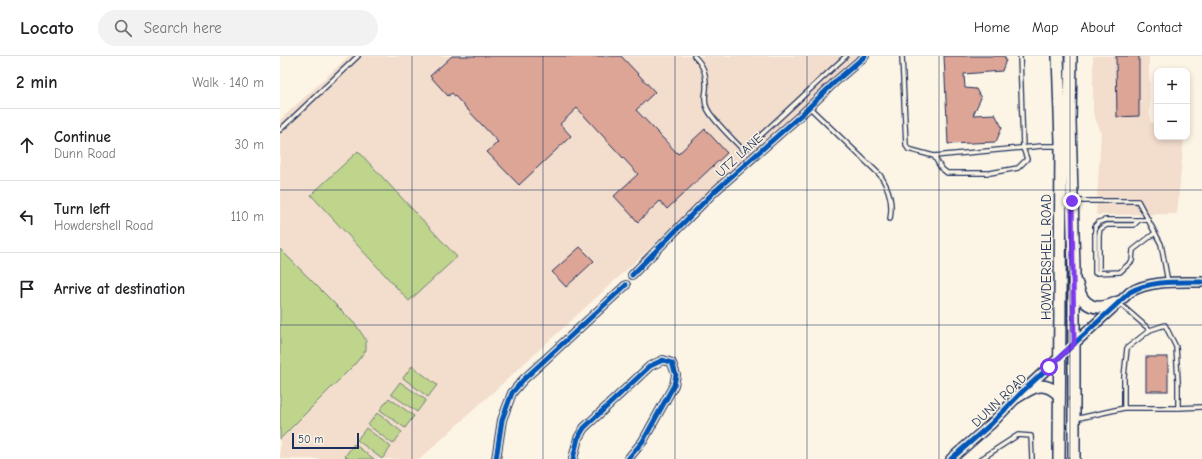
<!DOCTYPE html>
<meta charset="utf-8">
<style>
body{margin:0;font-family:"Comic Neue",sans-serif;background:#f2f2f2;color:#202124}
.controls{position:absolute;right:12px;top:12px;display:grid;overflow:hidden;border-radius:8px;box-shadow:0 2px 6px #0003}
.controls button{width:36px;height:36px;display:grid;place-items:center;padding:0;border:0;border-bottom:1px solid #e0e0e0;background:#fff;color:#202124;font:20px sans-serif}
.scale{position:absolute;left:12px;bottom:10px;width:67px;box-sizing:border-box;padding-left:4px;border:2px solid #1b2f5e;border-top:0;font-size:11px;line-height:14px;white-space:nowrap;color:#1b2f5e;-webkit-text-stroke:3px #fcf5e5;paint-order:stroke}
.stop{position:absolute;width:12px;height:12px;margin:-9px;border:3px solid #7c3aed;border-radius:50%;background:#fff}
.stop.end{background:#7c3aed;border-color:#fff;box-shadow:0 1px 4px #0008}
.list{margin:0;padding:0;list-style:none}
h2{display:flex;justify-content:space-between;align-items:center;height:52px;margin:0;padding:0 16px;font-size:17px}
h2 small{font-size:13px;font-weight:400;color:#757577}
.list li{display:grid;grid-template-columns:26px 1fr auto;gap:12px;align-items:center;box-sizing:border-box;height:72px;padding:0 16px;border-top:1px solid #e0e0e0}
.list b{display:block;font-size:15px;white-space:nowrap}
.list p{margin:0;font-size:13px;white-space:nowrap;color:#757577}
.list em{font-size:13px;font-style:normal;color:#757577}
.icon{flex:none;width:22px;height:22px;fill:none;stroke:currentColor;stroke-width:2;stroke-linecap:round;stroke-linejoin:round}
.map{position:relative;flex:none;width:922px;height:403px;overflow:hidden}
header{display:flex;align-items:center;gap:24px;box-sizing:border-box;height:56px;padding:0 20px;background:#fff;border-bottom:1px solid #e0e0e0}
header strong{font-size:19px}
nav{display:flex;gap:22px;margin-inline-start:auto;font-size:14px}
.search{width:280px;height:36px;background:#f2f2f2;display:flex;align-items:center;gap:10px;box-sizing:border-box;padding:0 14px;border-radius:22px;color:#757577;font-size:15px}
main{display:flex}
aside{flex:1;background:#fff}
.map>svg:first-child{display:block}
.built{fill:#f3ddcd}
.green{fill:#bfd58c;stroke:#6d8275}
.building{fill:#dda596;stroke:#1b2f5e}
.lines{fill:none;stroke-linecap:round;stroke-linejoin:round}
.service-casing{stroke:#1b2f5e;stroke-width:6}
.minor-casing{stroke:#1b2f5e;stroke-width:10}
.tertiary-casing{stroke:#1b2f5e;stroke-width:12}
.primary-casing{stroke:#1b2f5e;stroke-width:14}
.service{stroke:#fcf5e5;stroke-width:3.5}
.minor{stroke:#fcf5e5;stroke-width:7}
.tertiary{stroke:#fcf5e5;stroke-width:9}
.primary{stroke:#fcf5e5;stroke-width:11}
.cycleway-casing{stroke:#fcf5e5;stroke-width:8}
.cycleway{stroke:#0057b8;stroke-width:5}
.route{stroke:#7c3aed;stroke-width:5}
.grid{fill:none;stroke:#1b2f5e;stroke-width:1;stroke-opacity:0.55}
.labels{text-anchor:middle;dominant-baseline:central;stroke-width:3;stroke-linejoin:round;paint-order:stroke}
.street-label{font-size:13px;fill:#1b2f5e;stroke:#fcf5e5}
</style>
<header>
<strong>Locato</strong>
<div class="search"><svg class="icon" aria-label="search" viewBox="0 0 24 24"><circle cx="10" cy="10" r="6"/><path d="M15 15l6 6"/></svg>Search here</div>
<nav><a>Home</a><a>Map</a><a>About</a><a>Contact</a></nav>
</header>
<main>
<aside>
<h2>2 min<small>Walk · 140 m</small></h2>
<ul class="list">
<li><svg class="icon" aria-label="ahead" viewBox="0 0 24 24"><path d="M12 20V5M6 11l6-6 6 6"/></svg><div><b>Continue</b><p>Dunn Road</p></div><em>30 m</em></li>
<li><svg class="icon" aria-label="left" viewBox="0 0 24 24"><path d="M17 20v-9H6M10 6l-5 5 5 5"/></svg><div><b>Turn left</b><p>Howdershell Road</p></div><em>110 m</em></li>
<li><svg class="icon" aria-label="arrive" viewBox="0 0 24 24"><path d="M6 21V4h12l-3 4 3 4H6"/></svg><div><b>Arrive at destination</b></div></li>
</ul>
</aside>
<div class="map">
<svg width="922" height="403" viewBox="0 0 922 403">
<rect width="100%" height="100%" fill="#fcf5e5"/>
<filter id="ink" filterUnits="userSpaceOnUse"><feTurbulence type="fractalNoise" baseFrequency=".025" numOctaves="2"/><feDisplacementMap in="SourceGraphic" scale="8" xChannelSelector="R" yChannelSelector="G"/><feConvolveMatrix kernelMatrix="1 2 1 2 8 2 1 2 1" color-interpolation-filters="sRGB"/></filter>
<g filter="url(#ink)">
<!-- built -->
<g class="built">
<path d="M69,0h510l-57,53 -382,350h-140v-339z"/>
<path d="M813,0h56l1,66 7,1v14h27l-7,77 -81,1 5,-83 -8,-19z"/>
</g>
<!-- green -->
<g class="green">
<path d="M78,95l99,106 -48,44 -98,-106z"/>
<path d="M0,193l76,76 10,15v10l-11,14 -75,75z"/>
<path d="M132,310l25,19 -9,12 -25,-19z"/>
<path d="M120,326l26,18 -9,12 -26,-18z"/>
<path d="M109,342l25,18 -9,12 -25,-18z"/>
<path d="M97,357l25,19 -9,12 -25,-19z"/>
<path d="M86,372l25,19 -9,12 -25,-19z"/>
<path d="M74,388l20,15h-25l-4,-3z"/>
</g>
<!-- building -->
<g class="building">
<path d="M172,0h169l34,36 -19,18 42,44 27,-25 22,24 -60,56 -7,-8 -22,21 -24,-26 24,-22 -61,-66 -17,16 11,12 -52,49 -32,-33 11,-10 -46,-49 -4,3 -18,-20z"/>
<path d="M664,0h60l2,4 -4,11 -38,3 1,14 11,1 5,9 -8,17 22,-1 7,13 -6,15 -48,2z"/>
<path d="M836,0h23v60l-22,1z"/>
<path d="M300,191l14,14 -28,26 -14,-15z"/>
<rect x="866" y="301" width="22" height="34"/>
</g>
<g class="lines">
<!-- service casing -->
<g class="service-casing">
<g id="service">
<path d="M414,0c10,10 13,19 12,34 -1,6 -2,12 1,18 5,12 28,33 37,43l102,-95"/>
<path d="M622,0l4,89 2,4 26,7 108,-10h18"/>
<path d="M529,51l71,68c9,13 13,28 10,44"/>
<path d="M0,74l78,-74"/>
<path d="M654,100l7,12 6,5h43l28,-5 9,-9 -4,-11 -3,-92"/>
<path d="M793,145h65l23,43 7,38"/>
<path d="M868,164h-43l-6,2 -4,4v47l25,-1 12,-11 1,-11 22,-17"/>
<path d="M819,217v-38l1,-6 7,-4h27l5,-5"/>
<path d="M839,247l31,27"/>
<path d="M898,352l24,-1"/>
<path d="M795,363l49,-11v-31l3,-29 23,-18 15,-5 11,22 2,34v27h-54"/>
<path d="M701,403l37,-24 13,1 1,23"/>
</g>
</g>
<!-- minor casing -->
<g class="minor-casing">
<g id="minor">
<path d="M352,219l82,-83 88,-78 34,-33 29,-25"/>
<path d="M216,403l6,-39 10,-27 11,-13 24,-22 79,-73"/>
<path d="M293,403l5,-21 6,-10 66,-62 13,-6 9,3 4,12 -2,10 -31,56 -15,18"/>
</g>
</g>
<!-- tertiary casing -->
<g class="tertiary-casing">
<path id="tertiary" d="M671,403l40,-35 31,-32 108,-100c21,-12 48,-10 72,-10"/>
</g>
<!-- primary casing -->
<g class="primary-casing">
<g id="primary">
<path d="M778,0l3,86 -2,317"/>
<path d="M791,0l-1,65 4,148v190"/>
<path d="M797,228c5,24 20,28 41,18"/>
<path d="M737,341c15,-10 27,-18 42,-2"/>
</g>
</g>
<!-- service -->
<use href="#service" class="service"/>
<!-- minor -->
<use href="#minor" class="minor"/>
<!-- tertiary -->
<use href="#tertiary" class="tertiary"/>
<!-- primary -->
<use href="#primary" class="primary"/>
<!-- cycleway casing -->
<g class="cycleway-casing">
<g id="cycleway">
<path d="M352,219l82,-83 88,-78 34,-33 29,-25"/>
<path d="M216,403l6,-39 10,-27 11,-13 24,-22 79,-73"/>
<path d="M293,403l5,-21 6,-10 66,-62 13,-6 9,3 4,12 -2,10 -31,56 -15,18"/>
<path d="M671,403l40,-35 31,-32 108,-100c21,-12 48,-10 72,-10"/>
</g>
</g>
<!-- cycleway -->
<use href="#cycleway" class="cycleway"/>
</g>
</g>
<g class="lines" filter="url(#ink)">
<!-- route -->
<path class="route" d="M769,311l25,-23 -2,-143"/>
</g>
<!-- grid -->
<path class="grid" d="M132,0v403M263,0v403M395,0v403M527,0v403M659,0v403M790,0v403M0,134h922M0,269h922"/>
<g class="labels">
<!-- street labels -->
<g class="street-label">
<text transform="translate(459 99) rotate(-42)">UTZ LANE</text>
<text transform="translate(766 201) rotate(-90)">HOWDERSHELL ROAD</text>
<text transform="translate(719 344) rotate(-44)">DUNN ROAD</text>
</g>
</g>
</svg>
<div class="controls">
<button>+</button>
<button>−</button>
</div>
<div class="scale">50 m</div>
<div class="stop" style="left:769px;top:311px"></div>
<div class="stop end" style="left:792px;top:145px"></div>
</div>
</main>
